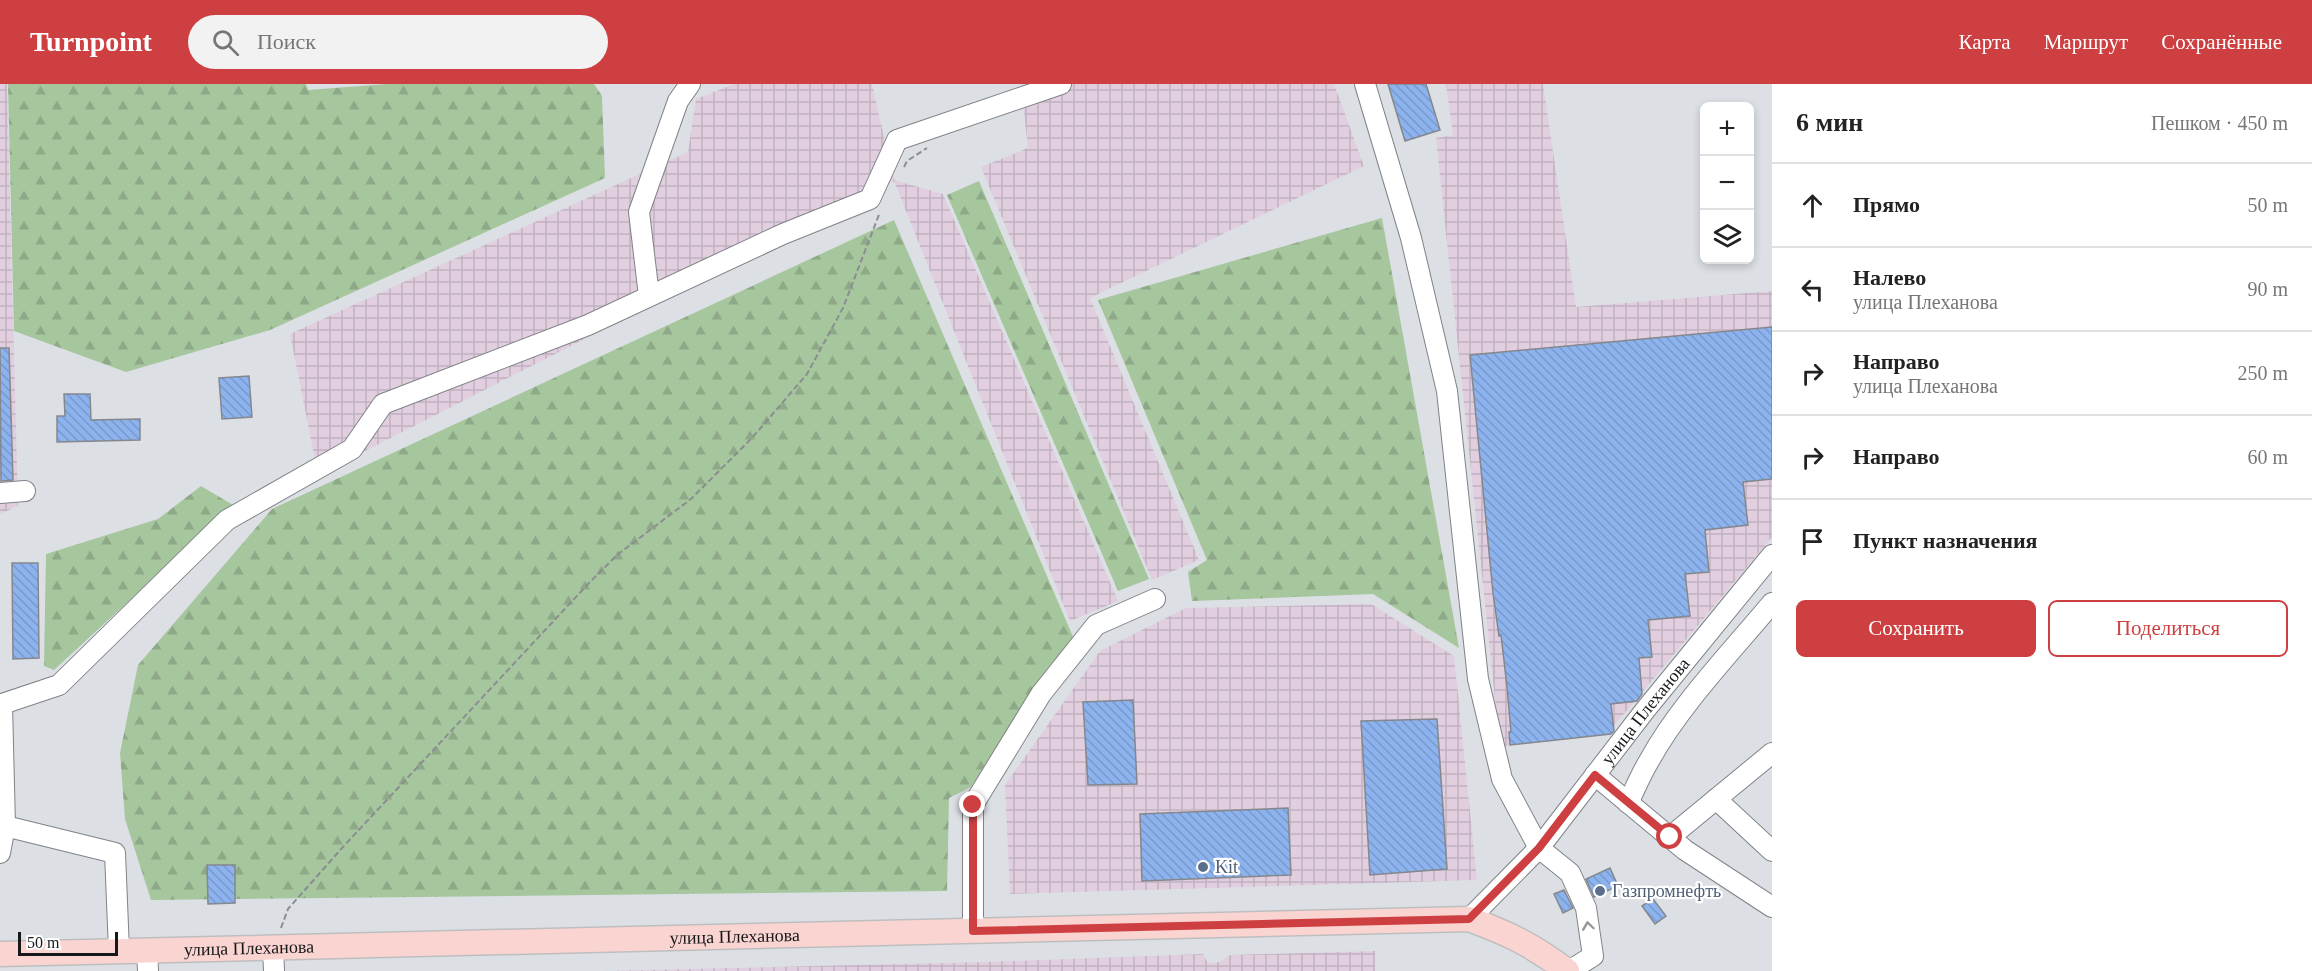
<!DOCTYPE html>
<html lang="ru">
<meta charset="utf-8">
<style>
body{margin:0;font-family:"Times New Roman",serif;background:#f2f2f2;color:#222}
.controls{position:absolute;right:18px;top:18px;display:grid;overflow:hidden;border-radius:9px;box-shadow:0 3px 9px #0003}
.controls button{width:54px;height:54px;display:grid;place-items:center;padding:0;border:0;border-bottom:2px solid #e0e0e0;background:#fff;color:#222;font:30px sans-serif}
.scale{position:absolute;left:18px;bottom:15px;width:100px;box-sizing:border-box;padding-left:6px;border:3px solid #161719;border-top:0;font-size:16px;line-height:21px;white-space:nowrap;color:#161719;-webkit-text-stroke:4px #fff;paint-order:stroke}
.stop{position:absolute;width:18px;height:18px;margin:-14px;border:4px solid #ce3f41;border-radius:50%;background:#fff}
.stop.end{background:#ce3f41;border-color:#fff;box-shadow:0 2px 6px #0008}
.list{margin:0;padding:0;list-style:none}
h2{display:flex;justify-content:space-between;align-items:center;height:78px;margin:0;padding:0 24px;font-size:26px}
h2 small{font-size:20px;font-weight:400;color:#767676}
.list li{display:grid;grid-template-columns:39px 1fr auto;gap:18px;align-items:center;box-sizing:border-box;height:84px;padding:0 24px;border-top:2px solid #e0e0e0}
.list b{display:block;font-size:22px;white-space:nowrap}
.list p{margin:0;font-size:20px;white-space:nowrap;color:#767676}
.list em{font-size:20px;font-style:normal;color:#767676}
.actions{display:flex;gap:12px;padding:18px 24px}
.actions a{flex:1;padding:14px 0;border:2px solid #ce3f41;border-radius:9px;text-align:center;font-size:21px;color:#ce3f41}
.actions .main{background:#ce3f41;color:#fff}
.icon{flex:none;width:33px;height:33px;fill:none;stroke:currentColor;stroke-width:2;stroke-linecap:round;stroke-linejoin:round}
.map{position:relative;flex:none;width:1772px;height:887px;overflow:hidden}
header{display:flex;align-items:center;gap:36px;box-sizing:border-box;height:84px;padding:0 30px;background:#ce3f41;color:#fff}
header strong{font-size:28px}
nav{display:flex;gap:33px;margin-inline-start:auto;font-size:21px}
.search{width:420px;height:54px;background:#f2f2f2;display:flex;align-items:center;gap:15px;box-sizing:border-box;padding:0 21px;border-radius:33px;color:#767676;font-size:22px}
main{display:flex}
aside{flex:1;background:#fff}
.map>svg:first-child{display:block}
.industrial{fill:url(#industrial-grid)}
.forest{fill:url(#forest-firs)}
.building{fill:url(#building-back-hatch);stroke:#84878c;stroke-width:1.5}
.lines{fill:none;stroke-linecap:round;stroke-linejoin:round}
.minor-casing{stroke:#7f8287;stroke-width:22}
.major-casing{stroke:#bebebf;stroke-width:27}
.path{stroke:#8a8d91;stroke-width:2;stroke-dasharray:6 3;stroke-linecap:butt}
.minor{stroke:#fff;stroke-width:20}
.major{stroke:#fad4d1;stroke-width:24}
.oneway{stroke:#969798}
.route{stroke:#ce3f41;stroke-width:8}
.service-dot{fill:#5c6f8a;stroke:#fff;stroke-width:2}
.labels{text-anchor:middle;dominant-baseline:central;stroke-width:4.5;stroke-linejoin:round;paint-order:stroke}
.street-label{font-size:18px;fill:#161719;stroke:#fff}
.service-label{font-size:18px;fill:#4e5e75;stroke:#fff;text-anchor:start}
</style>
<header>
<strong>Turnpoint</strong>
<div class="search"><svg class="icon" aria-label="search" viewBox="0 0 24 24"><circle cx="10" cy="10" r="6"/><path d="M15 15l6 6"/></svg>Поиск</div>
<nav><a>Карта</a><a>Маршрут</a><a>Сохранённые</a></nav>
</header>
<main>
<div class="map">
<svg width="1772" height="887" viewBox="0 0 1772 887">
<defs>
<pattern id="industrial-grid" width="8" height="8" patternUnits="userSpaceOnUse" patternTransform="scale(1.5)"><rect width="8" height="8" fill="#e1cfe0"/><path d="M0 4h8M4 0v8" fill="none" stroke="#c0b1c0"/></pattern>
<pattern id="forest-firs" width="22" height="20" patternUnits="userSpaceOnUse" patternTransform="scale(1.5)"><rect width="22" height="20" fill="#a6c69d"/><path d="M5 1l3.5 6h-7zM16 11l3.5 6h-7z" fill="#8ea987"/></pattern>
<pattern id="building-back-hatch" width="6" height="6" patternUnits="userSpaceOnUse" patternTransform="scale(1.5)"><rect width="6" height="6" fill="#8cb3ee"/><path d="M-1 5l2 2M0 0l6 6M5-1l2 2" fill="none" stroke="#7899cc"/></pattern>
</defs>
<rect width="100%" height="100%" fill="#dce0e5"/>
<!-- industrial -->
<g class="industrial">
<path d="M0,0h7l11,422 -18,8z"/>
<path d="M734,0h138l22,96 49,14 175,407 -48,20 -176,-440 -576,294 -28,-141 398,-182 8,-53z"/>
<path d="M1021,0h313l30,82 -274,132 109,262 -47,20 -171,-413 47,-19z"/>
<path d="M1446,0h97l33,223 196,-16v246l-164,196 -108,14 -64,-609 17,-3z"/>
<path d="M1371,520l83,52 23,224 -467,14 -5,-109 95,-134 86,-43z"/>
<path d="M1375,867v20h-773l384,-9 217,-8 5,9 12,-1 10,-7z"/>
</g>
<!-- forest -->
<g class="forest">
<path d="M8,0h298l2,6 79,-6h207l8,12 3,82 -335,152 -144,42 -112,-41z"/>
<path d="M979,97l170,398 -31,12 -171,-396z"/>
<path d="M1382,134l77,430 -86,-54 -181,7 -4,-29 19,-12 -109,-260z"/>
<path d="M894,136l180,419 -40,48 -63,100 -22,11 -2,93 -796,9 -26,-81 -5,-66 18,-88 134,-156z"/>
<path d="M201,402l32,19 -179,165 -10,-4 2,-112 112,-35z"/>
</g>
<!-- building -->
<g class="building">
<path d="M1388,0h38l14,46 -35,11z"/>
<path d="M1772,243v152l-29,3 5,43 -43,5 4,42 -24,2 5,42 -42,4 4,37 -13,1 3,36 -5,7 -26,3 3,27 -3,3 -101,11 -1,-13h2l-4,-45 -6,-52 -2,1 -6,-43 -23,-238z"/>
<path d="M0,264h9l4,132 -12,1z"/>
<path d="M249,292l3,41 -30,2 -3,-41z"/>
<path d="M64,310h26l1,26 49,-1v21l-83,2v-26h8z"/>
<path d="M12,479h26l1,95 -26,1z"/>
<path d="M1133,616l4,84 -49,1 -5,-83z"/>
<path d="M1437,635l10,150 -77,6 -9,-154z"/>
<path d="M1288,724l3,67 -149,6 -2,-67z"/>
<path d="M207,781h28v38l-27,1z"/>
<path d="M1610,784l8,18 -24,11 -8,-18z"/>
<path d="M1564,806l9,18 -10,5 -9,-19z"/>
<path d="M1653,815l13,17 -11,8 -13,-18z"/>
</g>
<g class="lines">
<!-- minor casing -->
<g class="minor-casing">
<g id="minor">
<path d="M1365,0l46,154 36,153 31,288 24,100 37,69 31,25 16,35 7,48 -24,15"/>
<path d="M649,212l-10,-84 39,-111 12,-17"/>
<path d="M0,409l25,-2"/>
<path d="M0,620h2l3,122 -5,27"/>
<path d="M2,620l57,-19 168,-165 125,-71 31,-45 205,-79 195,-91 87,-35 27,-59 164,-56"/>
<path d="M1595,691l90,75 87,57"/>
<path d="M1716,715l56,52"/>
<path d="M1628,719c7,-14 13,-29 21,-42 30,-55 83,-110 123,-158"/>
<path d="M5,742l110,27 4,98"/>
<path d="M1670,753l102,-84"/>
<path id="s1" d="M1469,835l70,-71 107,-139 126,-154"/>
<path d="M973,847v-126l68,-111 55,-69 59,-26"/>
<path d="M273,863l1,24"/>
<path d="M147,866l1,21"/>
</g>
</g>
<!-- major casing -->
<g class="major-casing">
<g id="major">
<path id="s2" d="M0,870l1469,-35c41,15 63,26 98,52"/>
</g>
</g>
<!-- path -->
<g class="path">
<path d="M904,83l3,-6 20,-13"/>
<path d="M281,844l7,-19 54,-61 247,-265 28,-28 74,-56 61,-61 55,-64 36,-66 37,-96"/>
</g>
<!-- minor -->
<use href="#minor" class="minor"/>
<!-- major -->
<use href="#major" class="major"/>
</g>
<!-- one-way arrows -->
<defs><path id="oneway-chevron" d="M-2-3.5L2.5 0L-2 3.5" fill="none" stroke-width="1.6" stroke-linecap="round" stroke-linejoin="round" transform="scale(1.5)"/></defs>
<use class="oneway" href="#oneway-chevron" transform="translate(1588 842) rotate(-98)"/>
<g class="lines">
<!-- route -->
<path class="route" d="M973,721v126l496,-12 70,-71 56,-73 75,62"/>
</g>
<!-- markers -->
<g class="service-dot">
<circle cx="1203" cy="783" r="6"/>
<circle cx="1600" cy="807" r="6"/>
</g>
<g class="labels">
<!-- street labels -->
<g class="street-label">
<text stroke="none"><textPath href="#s1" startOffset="273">улица Плеханова</textPath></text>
<text stroke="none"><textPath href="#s2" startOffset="735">улица Плеханова</textPath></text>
<text stroke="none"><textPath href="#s2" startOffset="249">улица Плеханова</textPath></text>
</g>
<!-- service labels -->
<g class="service-label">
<text x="1215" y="783">Kit</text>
<text x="1612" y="807">Газпромнефть</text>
</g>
</g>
</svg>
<div class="controls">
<button>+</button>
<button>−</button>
<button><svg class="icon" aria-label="layers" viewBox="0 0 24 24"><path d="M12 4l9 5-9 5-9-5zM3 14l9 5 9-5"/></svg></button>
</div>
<div class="scale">50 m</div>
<div class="stop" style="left:1670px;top:753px"></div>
<div class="stop end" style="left:973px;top:721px"></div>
</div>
<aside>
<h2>6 мин<small>Пешком · 450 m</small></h2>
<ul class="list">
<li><svg class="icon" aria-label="ahead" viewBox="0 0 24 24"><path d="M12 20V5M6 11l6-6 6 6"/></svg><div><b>Прямо</b></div><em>50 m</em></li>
<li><svg class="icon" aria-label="left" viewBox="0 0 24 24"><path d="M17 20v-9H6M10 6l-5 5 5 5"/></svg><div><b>Налево</b><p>улица Плеханова</p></div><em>90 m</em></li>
<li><svg class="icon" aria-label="right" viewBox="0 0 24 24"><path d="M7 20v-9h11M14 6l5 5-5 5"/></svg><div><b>Направо</b><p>улица Плеханова</p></div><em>250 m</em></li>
<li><svg class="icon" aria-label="right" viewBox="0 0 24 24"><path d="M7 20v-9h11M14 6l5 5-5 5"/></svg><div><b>Направо</b></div><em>60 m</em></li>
<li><svg class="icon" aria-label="arrive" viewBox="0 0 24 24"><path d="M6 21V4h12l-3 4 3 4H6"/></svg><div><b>Пункт назначения</b></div></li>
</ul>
<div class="actions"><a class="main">Сохранить</a><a>Поделиться</a></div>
</aside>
</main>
